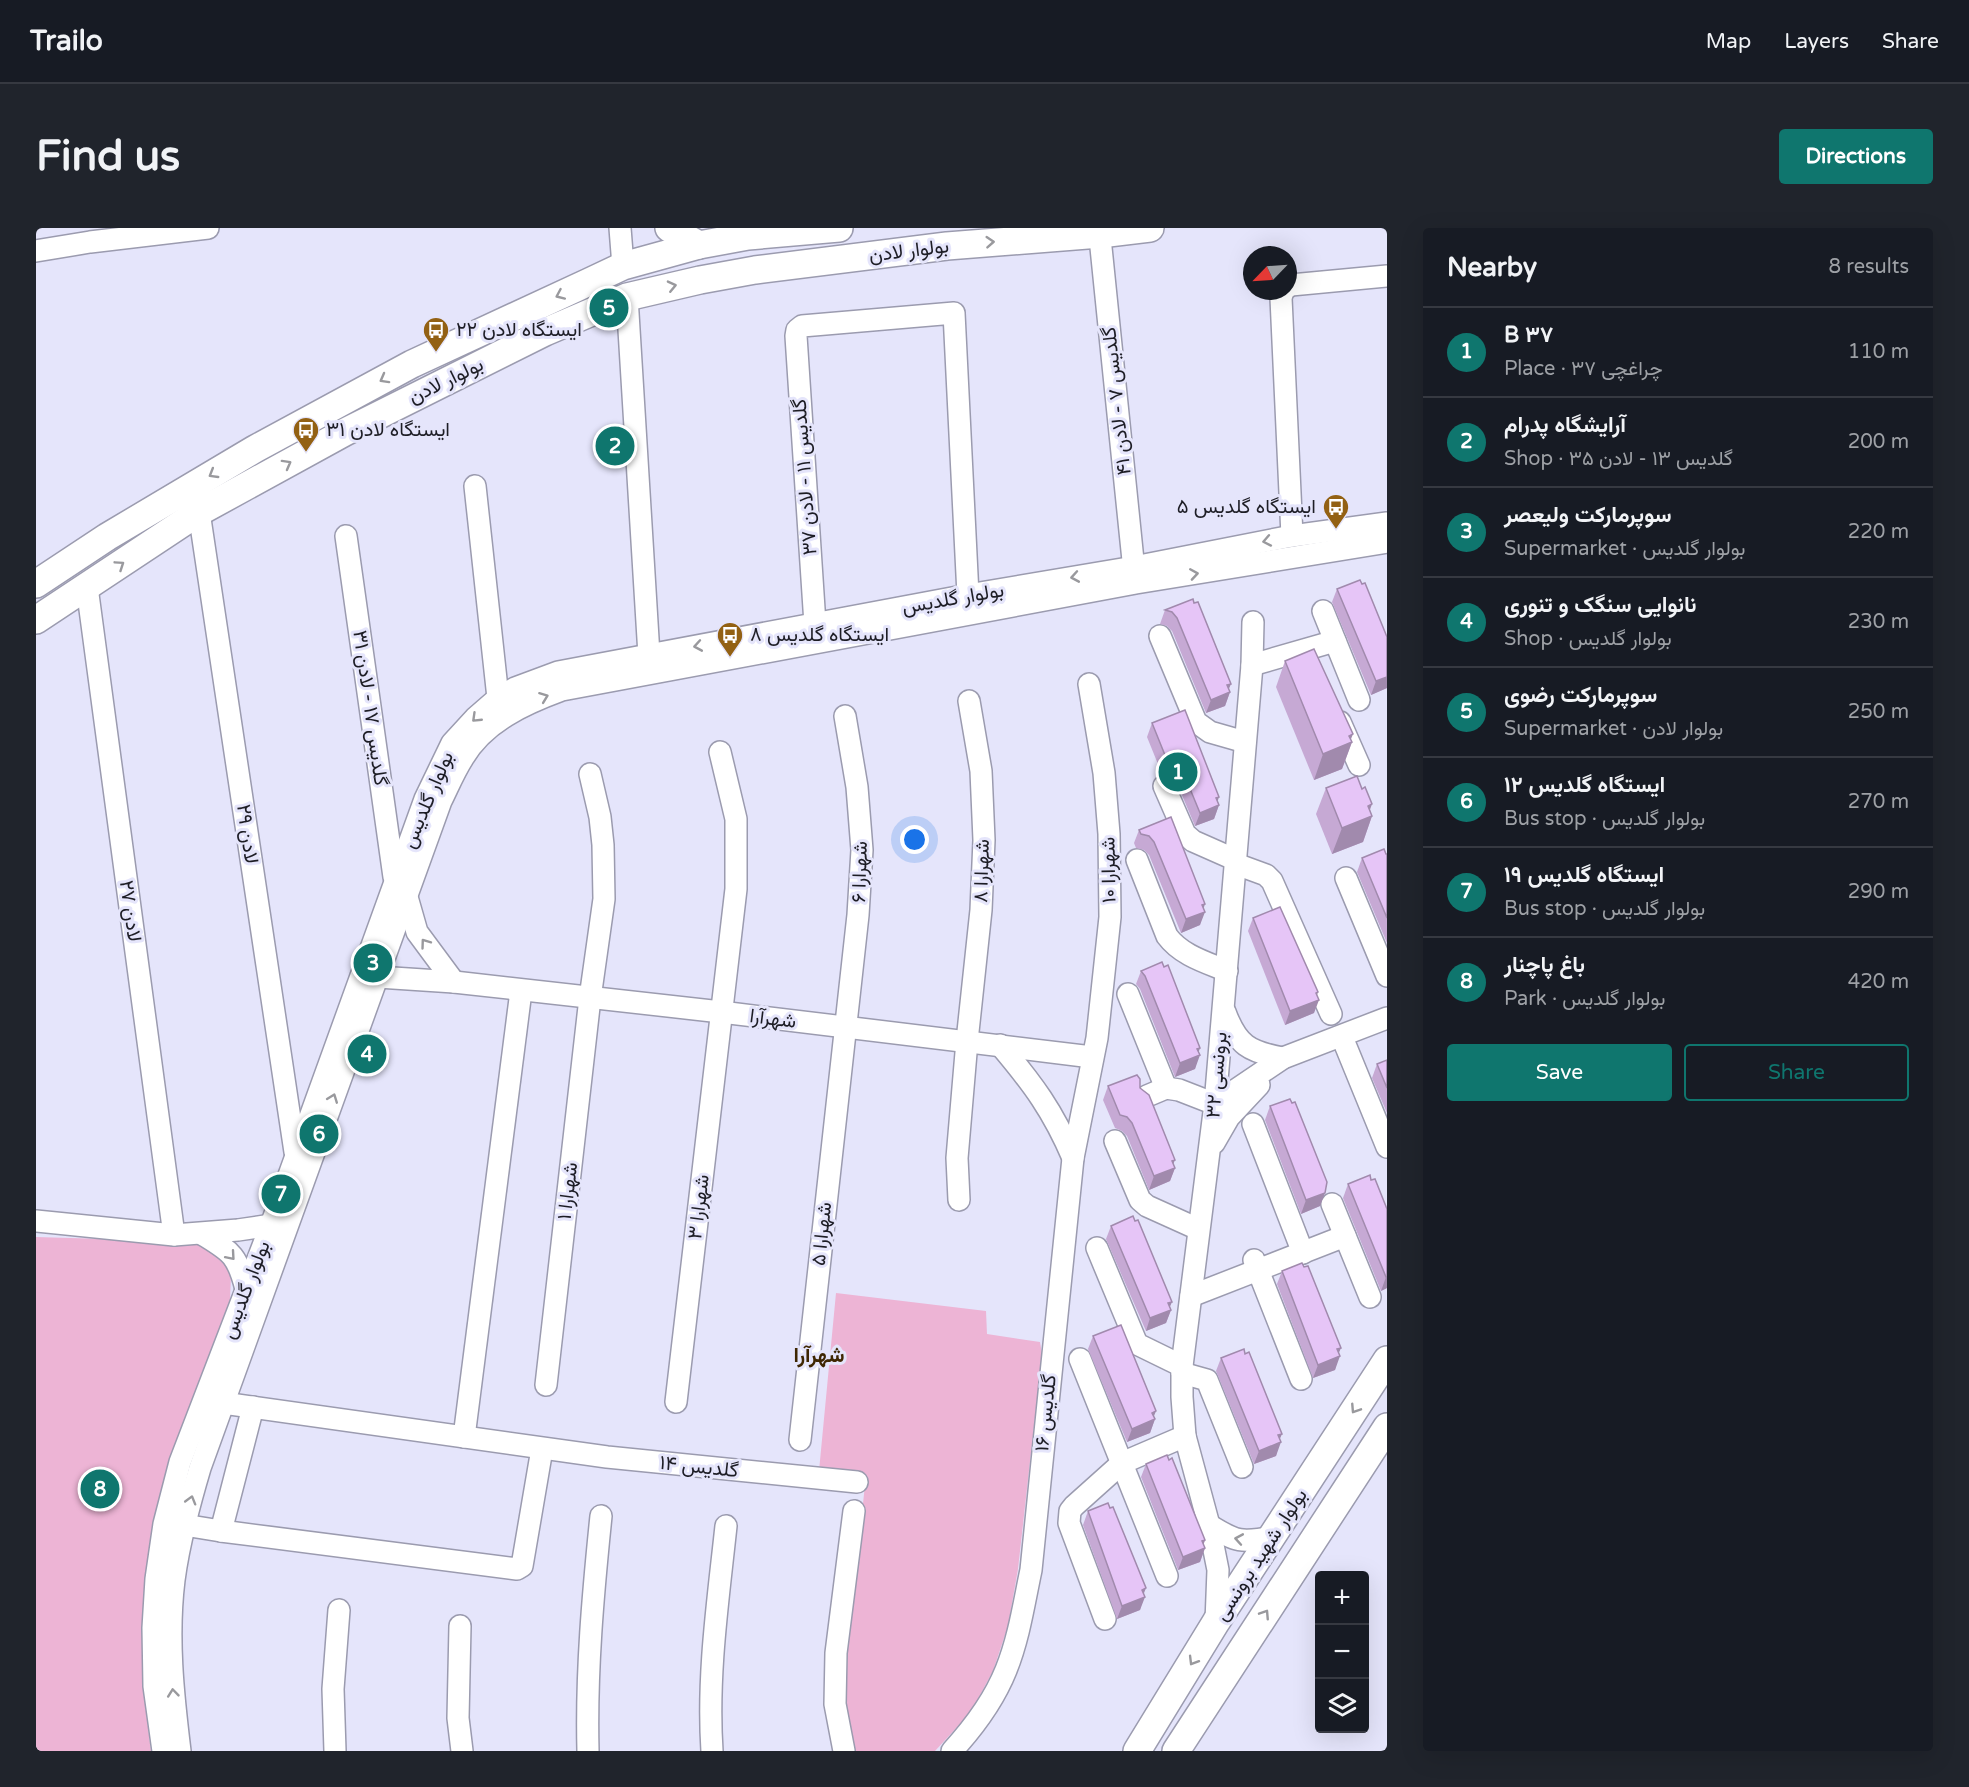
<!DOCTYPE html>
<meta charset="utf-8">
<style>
body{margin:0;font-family:"Varela Round",Vazirmatn,sans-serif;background:#20242c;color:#f1f3f6}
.controls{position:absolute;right:18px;bottom:18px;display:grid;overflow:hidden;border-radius:6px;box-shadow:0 6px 24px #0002}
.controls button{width:54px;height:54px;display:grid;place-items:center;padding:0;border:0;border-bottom:2px solid #363941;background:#171b24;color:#f1f3f6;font:30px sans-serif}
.compass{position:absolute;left:1207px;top:18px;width:54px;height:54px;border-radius:50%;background:#171b24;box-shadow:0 6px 24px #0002;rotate:245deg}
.you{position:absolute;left:879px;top:612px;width:21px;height:21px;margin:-15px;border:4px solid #fff;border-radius:50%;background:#1a73e8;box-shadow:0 0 0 9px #1a73e833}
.badge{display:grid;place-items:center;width:39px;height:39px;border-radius:50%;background:#0f766e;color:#fff;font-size:20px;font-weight:700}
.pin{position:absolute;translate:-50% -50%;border:3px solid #fff;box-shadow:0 2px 6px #0006}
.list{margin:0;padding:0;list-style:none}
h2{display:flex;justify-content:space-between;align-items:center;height:78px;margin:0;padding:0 24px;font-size:26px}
h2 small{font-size:20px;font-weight:400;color:#9ea1a6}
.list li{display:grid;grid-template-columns:39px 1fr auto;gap:18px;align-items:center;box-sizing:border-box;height:90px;padding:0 24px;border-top:2px solid #363941}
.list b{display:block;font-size:22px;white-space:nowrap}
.list p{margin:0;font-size:20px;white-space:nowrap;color:#9ea1a6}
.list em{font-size:20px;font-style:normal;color:#9ea1a6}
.actions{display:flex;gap:12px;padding:18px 24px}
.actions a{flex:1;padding:14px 0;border:2px solid #0f766e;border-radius:6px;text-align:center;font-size:21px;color:#0f766e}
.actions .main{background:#0f766e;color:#fff}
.icon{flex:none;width:33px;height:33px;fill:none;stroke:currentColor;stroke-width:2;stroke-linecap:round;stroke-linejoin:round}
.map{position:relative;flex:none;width:1351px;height:1523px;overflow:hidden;border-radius:6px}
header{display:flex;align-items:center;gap:36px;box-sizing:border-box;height:84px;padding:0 30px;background:#171b24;border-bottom:2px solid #363941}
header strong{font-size:28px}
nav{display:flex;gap:33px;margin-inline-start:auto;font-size:21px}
.intro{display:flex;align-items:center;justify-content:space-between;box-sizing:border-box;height:144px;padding:0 36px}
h1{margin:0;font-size:42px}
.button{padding:15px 27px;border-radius:6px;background:#0f766e;color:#fff;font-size:21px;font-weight:700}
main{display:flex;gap:36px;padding:0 36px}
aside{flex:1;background:#171b24;border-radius:6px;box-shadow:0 6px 24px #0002}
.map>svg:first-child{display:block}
.green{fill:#edb4d5}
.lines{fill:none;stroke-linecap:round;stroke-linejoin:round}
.minor-casing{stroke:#9b9baf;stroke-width:24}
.major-casing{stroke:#9b9baf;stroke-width:30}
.minor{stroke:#fff;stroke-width:21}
.major{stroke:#fff;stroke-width:27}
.wall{fill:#c6a9d4}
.shaded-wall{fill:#a18aad}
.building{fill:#e6c5f7;stroke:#a18aad;stroke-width:1.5}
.oneway{stroke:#99999d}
.labels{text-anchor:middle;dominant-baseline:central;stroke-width:6;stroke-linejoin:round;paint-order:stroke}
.street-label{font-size:20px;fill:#1d1d25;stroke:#e5e5fb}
.poi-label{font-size:20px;fill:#1d1d25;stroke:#e5e5fb;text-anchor:start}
.neighbourhood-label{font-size:21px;font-weight:bold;fill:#3e2602;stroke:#e5e5fb}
</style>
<header>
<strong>Trailo</strong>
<nav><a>Map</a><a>Layers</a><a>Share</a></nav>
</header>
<div class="intro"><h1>Find us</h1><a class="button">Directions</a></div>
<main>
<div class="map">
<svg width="1351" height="1523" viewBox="0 0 1351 1523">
<rect width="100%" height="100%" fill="#e5e5fb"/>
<!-- green -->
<g class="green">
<path d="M0,1009l171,5 18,10 6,22 -1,26 -59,156 -16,67 -12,109v56l8,63h-115z"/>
<path d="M800,1065l150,18 1,23 53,8 2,12 -24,215 -10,57 -15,45 -22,41 -36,39h-80l-10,-46 2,-49 19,-181 -47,-4z"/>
</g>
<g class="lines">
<!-- minor casing -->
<g class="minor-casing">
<g id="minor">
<path d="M584,0l3,38"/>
<path d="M1063,0l36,352"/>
<path d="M0,23l54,-9 118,-14"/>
<path d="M1252,59l3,-2 96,-9"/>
<path d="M1247,63l-2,7 11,238"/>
<path d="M591,69l22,358"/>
<path d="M439,258l23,212"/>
<path d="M163,284l96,640"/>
<path d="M310,308l48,341"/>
<path d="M51,359l87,648"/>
<path d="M1287,383l36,89"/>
<path d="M779,396l-19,-288 1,-6 5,-4 152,-13 14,282"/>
<path d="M1124,408l36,86 14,10 35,10"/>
<path d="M1216,437l83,-24"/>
<path d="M1304,494l19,43"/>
<path d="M1128,558l21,48 8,7 43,19"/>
<path d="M1101,632l30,76c14,19 38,26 60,35"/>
<path d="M1200,636l30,11 6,6 59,133"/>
<path d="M1310,650l41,98"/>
<path d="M371,669l10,35 37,50"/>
<path d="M330,744l12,5 76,5 267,30 371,45"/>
<path d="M1092,766l38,94"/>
<path d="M1189,784c12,33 24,40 58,46"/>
<path d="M1306,809l45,110"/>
<path d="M964,817c33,39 53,66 73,113"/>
<path d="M1111,868l19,-8 13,2 36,14 68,-46 104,-40"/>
<path d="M1217,896l50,129"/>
<path d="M1079,913l25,59 7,6 51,23"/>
<path d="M1178,915l15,-26 30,-32"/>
<path d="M923,972l-2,-42 10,-117 14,-131 3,-70 -3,-69 -12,-70"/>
<path d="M1296,976l38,93"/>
<path d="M0,993l138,14 64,-5 33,-5"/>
<path d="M166,1006c29,18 35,20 44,55"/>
<path d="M1061,1020l40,96 45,22"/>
<path d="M1218,1032l47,119"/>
<path d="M1155,1068l154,-60"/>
<path d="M1044,1131l87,217"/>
<path d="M1146,1145l25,7 35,87"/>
<path d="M510,1157l44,-387 14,-99 -1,-54 -3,-28 -10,-43"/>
<path d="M640,1174l60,-513v-70l-16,-67"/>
<path d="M187,1175l384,54 250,25"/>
<path d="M428,1209l57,-446"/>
<path d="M764,1212l58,-525 4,-65 -5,-63 -12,-71"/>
<path d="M148,1297l37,6 296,38 5,-3 20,-117"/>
<path d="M1173,1297c27,17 33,18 64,12"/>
<path d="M185,1303l32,-124"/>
<path d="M1069,1391l-36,-96 1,-12 4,-5 48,-43 63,-27"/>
<path d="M1180,1394l2,-52 -9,-45 -24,-89 -3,-39v-31l33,-262 37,-439 1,-43"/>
<path d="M424,1398l-2,92 4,33"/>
<path d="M127,1523l-9,-65 -1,-58 3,-49 8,-55 16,-62 91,-237 154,-426 27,-56 23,-25 23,-20 17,-10 43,-16 410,-77 166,-28 158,-31 95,-13"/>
<path d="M144,1523c-7,-57 -13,-114 -6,-171 5,-38 15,-75 26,-112l241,-667c7,-14 13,-29 22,-43 21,-36 61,-54 99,-68l574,-107 251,-41"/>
<path d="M299,1523l-2,-62 6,-79"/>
<path d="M552,1523c-2,-79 5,-157 13,-235"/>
<path d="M676,1523c-5,-75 6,-150 14,-225"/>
<path d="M808,1523l-9,-47 1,-51 18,-142"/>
<path d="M916,1523c22,-24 42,-51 54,-81 13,-32 18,-67 25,-100l42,-412 24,-120 13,-121 -1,-83 -5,-61 -15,-89"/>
</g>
</g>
<!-- major casing -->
<g class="major-casing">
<g id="major">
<path d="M633,0l30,17"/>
<path d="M0,356l71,-47 148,-88 157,-85 177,-82 34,-16 76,-21 49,-9 91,-8"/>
<path d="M0,392l163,-108 146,-80 200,-100 82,-35 73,-17 55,-10 192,-24 153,-12 50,-6"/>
<path d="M1101,1523l79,-129 171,-262"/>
<path d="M1140,1523l211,-324"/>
</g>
</g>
<!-- minor -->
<use href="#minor" class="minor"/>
<!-- major -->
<use href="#major" class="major"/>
</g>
<!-- wall -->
<g class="wall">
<path d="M1301,361l50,48v51l-16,7 -39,-93z"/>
<path d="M1157,371l37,93 -5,14 -19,7 -34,-82 -5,-5 -7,-2 5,-14z"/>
<path d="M1249,433l66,79 1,2 -10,27 -28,11 -38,-93z"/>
<path d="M1116,495l66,79 1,3 -5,14 -19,7 -19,-45 -5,-6 -9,-1 -15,-37z"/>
<path d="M1290,560l44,22 2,6 -9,26 -31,12 -16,-40z"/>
<path d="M1135,589l32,91 -3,17 -19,8 -32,-78 -5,-5 -8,-2 -2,-5 5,-13z"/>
<path d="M1350,626h1v89l-30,-71 5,-14z"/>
<path d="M1217,690l64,77 -3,18 -29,12 -37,-94z"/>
<path d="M1105,743l58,81 -4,17 -20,8 -35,-88 -4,-5z"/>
<path d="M1351,832v53l-15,-35 5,-14z"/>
<path d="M1072,858l32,2 35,80 -5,13 -21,9 -22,-54 -5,-5 -7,-3 -12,-28z"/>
<path d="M1234,878l50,100 -19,8 -36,-94z"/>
<path d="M1312,956l39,25v79l-6,3 -38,-93z"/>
<path d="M1075,998l59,81 1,3 -5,13 -20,8 -40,-92z"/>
<path d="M1246,1043l57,82 -4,17 -22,8 -36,-94z"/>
<path d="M1057,1108l61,81 1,2 -5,14 -23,9 -39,-93z"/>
<path d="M1185,1130l59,81 -4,17 -22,8 -38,-93z"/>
<path d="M1110,1236l59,76 -2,5 2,3 -5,14 -22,8 -37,-93z"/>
<path d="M1052,1283l56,83 -4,16 -23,9 -34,-94z"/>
</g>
<!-- shaded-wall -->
<g class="shaded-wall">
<path d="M1351,449v11l-16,7 5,-14z"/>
<path d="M1195,456l-4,9 3,-1 -5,14 -19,7 5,-13 16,-15z"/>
<path d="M1317,506l-4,10 3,-2 -10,27 -28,11 9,-26 26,-18z"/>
<path d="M1183,569l-3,9 3,-1 -5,14 -19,7 5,-13 16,-15z"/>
<path d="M1336,576l-5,14 5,-2 -9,26 -31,12 10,-26 26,-22z"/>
<path d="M1169,676l-3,9 3,-1 -5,13 -19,8 5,-14 16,-14z"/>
<path d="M1282,764l-3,9 4,-1 -5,13 -29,12 5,-14z"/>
<path d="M1164,820l-3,9 3,-2 -5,14 -20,8 5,-14 17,-14z"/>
<path d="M1139,932l-4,9 4,-1 -5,13 -21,9 5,-14 18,-15z"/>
<path d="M1289,965l-5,13 -19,8 5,-14z"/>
<path d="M1350,1049h1v11l-6,3z"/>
<path d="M1136,1074l-4,9 3,-1 -5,13 -20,8 4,-13 18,-15z"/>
<path d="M1305,1120l-4,9 3,-1 -5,14 -22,8 5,-13 19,-16z"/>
<path d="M1120,1183l-4,10 3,-2 -5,14 -23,9 5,-13 20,-16z"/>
<path d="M1246,1206l-4,9 3,-1 -5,14 -22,8 5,-13 19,-16z"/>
<path d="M1169,1312l-3,9 3,-1 -5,14 -22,8 5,-13 19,-16z"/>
<path d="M1110,1360l-4,10 3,-1 -5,13 -23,9 5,-13 20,-16z"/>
</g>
<!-- building -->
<g class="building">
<path d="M1324,352l2,4 3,-1 22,54v40l-11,4 -39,-92z"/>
<path d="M1157,371l1,4 4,-1 33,82 -4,1 3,7 -19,8 -34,-82 -5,-6 -7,-2z"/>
<path d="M1278,421l39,85 -4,2 3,6 -29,12 -38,-93z"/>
<path d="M1149,482l34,87 -3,1 3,7 -19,8 -19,-46 -5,-5 -9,-2 -15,-37z"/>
<path d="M1321,548l5,13 3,-2 7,17 -4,2 4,10 -30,12 -16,-40z"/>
<path d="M1135,589l34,87 -3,1 3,7 -19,7 -32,-77 -5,-6 -8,-2 -2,-4z"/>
<path d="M1348,621l2,5h1v64l-25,-60z"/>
<path d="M1244,679l38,85 -2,1 3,7 -29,11 -37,-93z"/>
<path d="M1126,734l2,5 4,-2 32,83 -3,1 3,6 -20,8 -35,-87 -4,-5z"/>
<path d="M1351,832v28l-10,-24z"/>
<path d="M1101,847l3,4v9l9,7 26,65 -3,1 3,7 -21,8 -22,-53 -5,-6 -7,-2 -12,-29z"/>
<path d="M1254,871l2,4 3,-1 32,80 -2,11 -19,7 -36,-94z"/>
<path d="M1334,947l1,5 4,-1 12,30v68h-1l-38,-93z"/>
<path d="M1097,988l2,5 3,-1 34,82 -4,1 3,7 -21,8 -39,-92z"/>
<path d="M1266,1035l2,4 4,-1 33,82 -4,1 3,7 -22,9 -36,-94z"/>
<path d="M1085,1097l35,86 -4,2 3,6 -23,10 -39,-93z"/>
<path d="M1208,1121l1,5 4,-2 33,82 -4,1 3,7 -22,9 -38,-93z"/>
<path d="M1131,1227l2,5 3,-2 33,82 -3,1 3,7 -22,9 -37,-93z"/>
<path d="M1072,1275l2,5 3,-1 33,81 -4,2 3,7 -23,9 -34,-95z"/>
</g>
<!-- one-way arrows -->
<defs><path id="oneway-chevron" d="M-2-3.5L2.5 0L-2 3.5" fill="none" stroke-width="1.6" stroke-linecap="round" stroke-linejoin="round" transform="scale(1.5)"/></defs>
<g class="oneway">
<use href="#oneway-chevron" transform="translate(954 14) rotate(-4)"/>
<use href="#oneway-chevron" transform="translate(636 58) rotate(-13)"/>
<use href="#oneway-chevron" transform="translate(524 67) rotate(156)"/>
<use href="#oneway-chevron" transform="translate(348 151) rotate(151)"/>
<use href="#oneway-chevron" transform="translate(251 236) rotate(-29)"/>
<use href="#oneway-chevron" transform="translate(177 246) rotate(149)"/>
<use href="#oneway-chevron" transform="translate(1231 313) rotate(169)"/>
<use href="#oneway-chevron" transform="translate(84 337) rotate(-34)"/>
<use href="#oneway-chevron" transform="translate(1158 346) rotate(-9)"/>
<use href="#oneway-chevron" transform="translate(1039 349) rotate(170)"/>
<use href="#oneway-chevron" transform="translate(662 418) rotate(170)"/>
<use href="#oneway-chevron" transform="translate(508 469) rotate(-21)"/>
<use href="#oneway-chevron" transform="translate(440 490) rotate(136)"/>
<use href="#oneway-chevron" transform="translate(389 715) rotate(-126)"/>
<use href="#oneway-chevron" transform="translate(297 870) rotate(-69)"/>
<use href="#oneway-chevron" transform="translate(195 1028) rotate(49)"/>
<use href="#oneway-chevron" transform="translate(1319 1181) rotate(123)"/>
<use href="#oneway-chevron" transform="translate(155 1272) rotate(-74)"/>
<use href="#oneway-chevron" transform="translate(1203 1311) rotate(-170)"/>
<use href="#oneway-chevron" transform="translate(1229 1386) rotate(-57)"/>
<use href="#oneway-chevron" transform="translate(1157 1433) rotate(121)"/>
<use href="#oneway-chevron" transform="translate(137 1465) rotate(-96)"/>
</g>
<!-- icons -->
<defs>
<g id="bus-pin" transform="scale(1.35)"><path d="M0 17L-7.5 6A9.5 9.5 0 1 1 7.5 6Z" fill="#936113" stroke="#e5e5fb"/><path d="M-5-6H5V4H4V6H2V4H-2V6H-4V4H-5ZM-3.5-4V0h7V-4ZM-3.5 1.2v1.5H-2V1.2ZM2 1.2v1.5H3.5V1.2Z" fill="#fff"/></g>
</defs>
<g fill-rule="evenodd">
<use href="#bus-pin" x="400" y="102"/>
<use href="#bus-pin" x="270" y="202"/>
<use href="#bus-pin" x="1300" y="279"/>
<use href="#bus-pin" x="694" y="407"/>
</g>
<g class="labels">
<!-- street labels -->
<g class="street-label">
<text transform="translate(873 23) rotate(-7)">بولوار لادن</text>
<text transform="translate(410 153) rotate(-26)">بولوار لادن</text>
<text transform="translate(1081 173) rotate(-96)">گلدیس ۷ - لادن ۴۱</text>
<text transform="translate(769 249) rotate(-94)">گلدیس ۱۱ - لادن ۳۷</text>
<text transform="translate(917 371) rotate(-10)">بولوار گلدیس</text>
<text transform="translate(334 480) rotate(82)">گلدیس ۱۷ - لادن ۳۱</text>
<text transform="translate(392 572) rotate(-67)">بولوار گلدیس</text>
<text transform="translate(211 606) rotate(82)">لادن ۲۹</text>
<text transform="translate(1073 642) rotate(-91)">شهرارا ۱۰</text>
<text transform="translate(946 643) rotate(-88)">شهرارا ۸</text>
<text transform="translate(824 644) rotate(-88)">شهرارا ۶</text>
<text transform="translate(94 683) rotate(82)">لادن ۲۷</text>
<text transform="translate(737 791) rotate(7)">شهرآرا</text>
<text transform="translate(1181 847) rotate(-85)">برونسی ۳۲</text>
<text transform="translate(532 963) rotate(-83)">شهرارا ۱</text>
<text transform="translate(663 979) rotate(-83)">شهرارا ۳</text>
<text transform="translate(786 1006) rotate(-84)">شهرارا ۵</text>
<text transform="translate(210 1062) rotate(-69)">بولوار گلدیس</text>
<text transform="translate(1010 1185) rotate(-84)">گلدیس ۱۶</text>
<text transform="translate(663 1239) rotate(6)">گلدیس ۱۴</text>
<text transform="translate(1225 1327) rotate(-57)">بولوار شهید برونسی</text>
</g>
<!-- poi labels -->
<g class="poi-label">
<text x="420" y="102">ایستگاه لادن ۲۲</text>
<text x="290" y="202">ایستگاه لادن ۳۱</text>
<text x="1280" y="279" text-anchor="end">ایستگاه گلدیس ۵</text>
<text x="714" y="407">ایستگاه گلدیس ۸</text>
</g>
<!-- neighbourhood labels -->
<g class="neighbourhood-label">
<text x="783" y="1127">شهرآرا</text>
</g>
</g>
</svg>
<div class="controls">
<button>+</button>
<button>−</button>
<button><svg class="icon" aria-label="layers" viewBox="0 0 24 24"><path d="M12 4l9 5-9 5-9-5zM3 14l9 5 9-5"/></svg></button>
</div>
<svg class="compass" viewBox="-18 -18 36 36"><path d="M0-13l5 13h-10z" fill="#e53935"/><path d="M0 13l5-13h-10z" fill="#9ea1a6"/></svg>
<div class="you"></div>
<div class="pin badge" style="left:1142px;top:544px">1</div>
<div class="pin badge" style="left:579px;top:218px">2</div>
<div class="pin badge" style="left:337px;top:735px">3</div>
<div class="pin badge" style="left:331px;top:826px">4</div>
<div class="pin badge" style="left:573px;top:80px">5</div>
<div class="pin badge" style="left:283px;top:906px">6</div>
<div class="pin badge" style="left:245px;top:966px">7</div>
<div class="pin badge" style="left:64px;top:1261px">8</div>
</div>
<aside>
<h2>Nearby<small>8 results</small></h2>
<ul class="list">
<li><span class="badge">1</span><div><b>B ۳۷</b><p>Place · چراغچی ۳۷</p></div><em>110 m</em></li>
<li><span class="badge">2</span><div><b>آرایشگاه پدرام</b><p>Shop · گلدیس ۱۳ - لادن ۳۵</p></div><em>200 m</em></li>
<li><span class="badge">3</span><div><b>سوپرمارکت ولیعصر</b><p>Supermarket · بولوار گلدیس</p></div><em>220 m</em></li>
<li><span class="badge">4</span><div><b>نانوایی سنگک و تنوری</b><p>Shop · بولوار گلدیس</p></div><em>230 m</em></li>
<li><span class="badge">5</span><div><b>سوپرمارکت رضوی</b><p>Supermarket · بولوار لادن</p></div><em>250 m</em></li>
<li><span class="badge">6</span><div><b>ایستگاه گلدیس ۱۲</b><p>Bus stop · بولوار گلدیس</p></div><em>270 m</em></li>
<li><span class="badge">7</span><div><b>ایستگاه گلدیس ۱۹</b><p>Bus stop · بولوار گلدیس</p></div><em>290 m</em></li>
<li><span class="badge">8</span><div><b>باغ پاچنار</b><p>Park · بولوار گلدیس</p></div><em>420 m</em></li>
</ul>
<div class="actions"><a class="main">Save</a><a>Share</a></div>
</aside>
</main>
